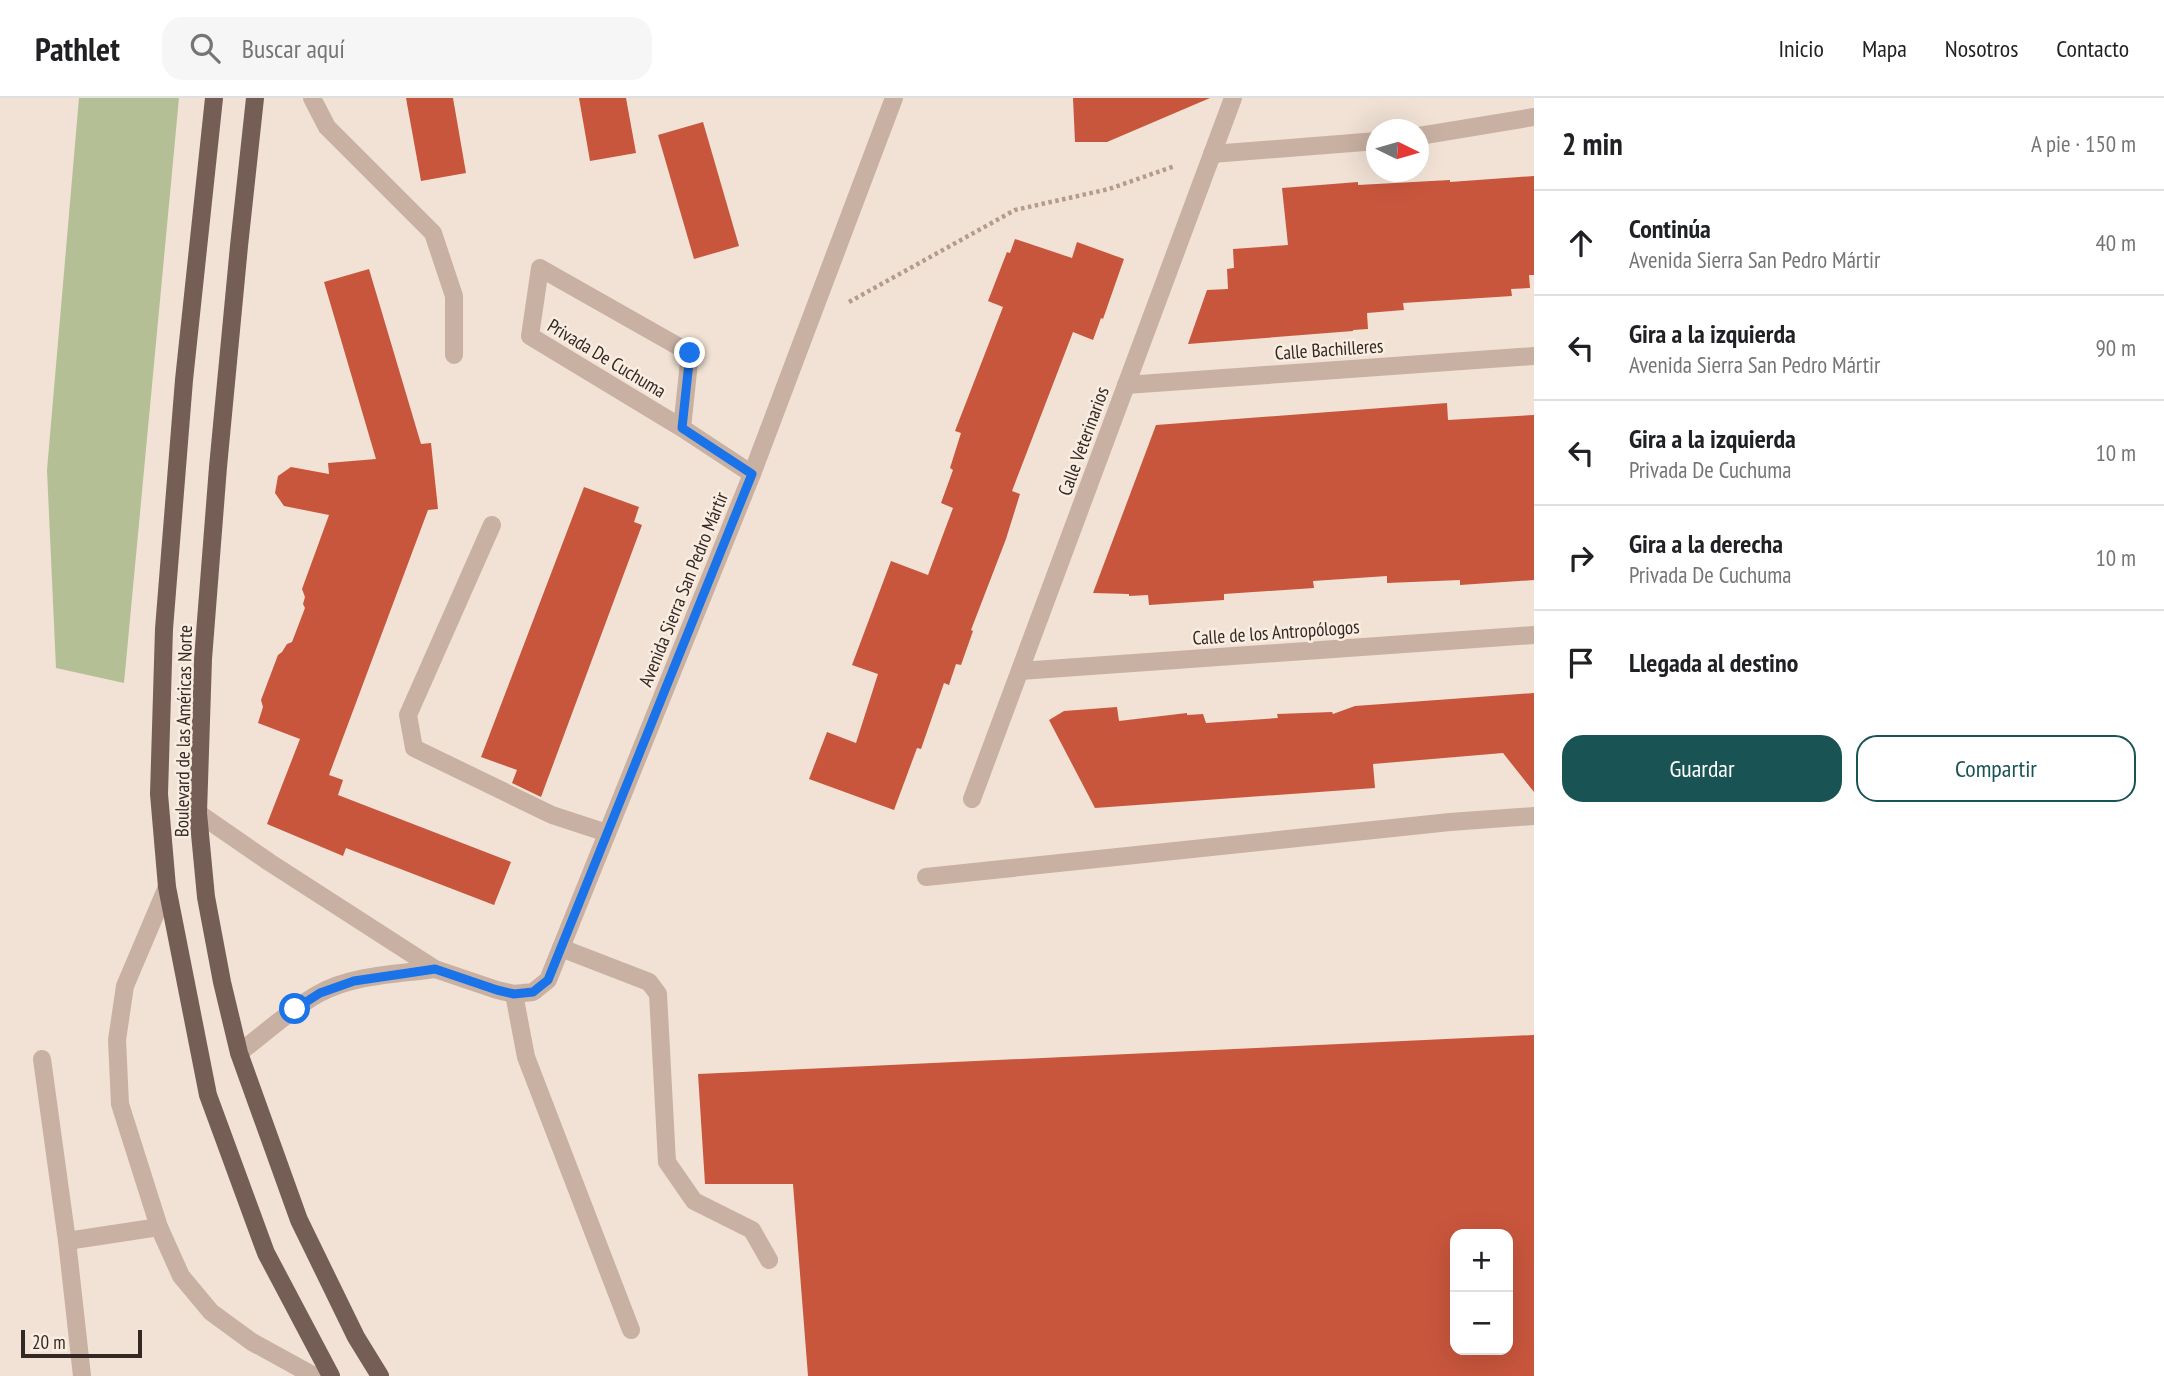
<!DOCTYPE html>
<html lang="es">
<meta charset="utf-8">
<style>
body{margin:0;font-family:"PT Sans Narrow",sans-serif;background:#f6f6f6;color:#202124}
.controls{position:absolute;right:21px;bottom:21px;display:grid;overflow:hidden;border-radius:14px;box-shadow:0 7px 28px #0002}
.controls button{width:63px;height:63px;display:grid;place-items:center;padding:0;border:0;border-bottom:2px solid #e0e0e0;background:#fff;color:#202124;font:35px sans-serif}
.compass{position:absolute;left:1366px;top:21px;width:63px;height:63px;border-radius:50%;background:#fff;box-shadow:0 7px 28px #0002;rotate:95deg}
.scale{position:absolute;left:21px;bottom:18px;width:121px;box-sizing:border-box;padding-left:7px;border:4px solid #332824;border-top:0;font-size:19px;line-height:24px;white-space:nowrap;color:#332824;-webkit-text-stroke:5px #f9ede1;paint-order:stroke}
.stop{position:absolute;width:21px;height:21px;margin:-16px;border:5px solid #1a73e8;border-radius:50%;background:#fff}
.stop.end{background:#1a73e8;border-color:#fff;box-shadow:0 2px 7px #0008}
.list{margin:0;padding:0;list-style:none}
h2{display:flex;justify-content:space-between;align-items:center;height:91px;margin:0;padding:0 28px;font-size:30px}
h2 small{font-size:23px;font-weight:400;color:#757577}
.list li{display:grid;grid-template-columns:46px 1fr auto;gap:21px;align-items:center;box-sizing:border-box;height:105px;padding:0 28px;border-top:2px solid #e0e0e0}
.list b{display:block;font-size:26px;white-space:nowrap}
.list p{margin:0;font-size:23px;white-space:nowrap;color:#757577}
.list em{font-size:23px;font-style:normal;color:#757577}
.actions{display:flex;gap:14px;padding:21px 28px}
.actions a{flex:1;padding:16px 0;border:2px solid #1a5354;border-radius:21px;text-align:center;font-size:24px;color:#1a5354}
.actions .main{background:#1a5354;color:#fff}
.icon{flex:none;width:38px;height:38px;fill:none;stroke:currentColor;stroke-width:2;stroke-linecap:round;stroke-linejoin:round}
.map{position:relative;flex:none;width:1534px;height:1278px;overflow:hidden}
header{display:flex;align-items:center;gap:42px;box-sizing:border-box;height:98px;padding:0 35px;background:#fff;border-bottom:2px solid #e0e0e0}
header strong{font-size:33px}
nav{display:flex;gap:38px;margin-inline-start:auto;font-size:24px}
.search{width:490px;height:63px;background:#f6f6f6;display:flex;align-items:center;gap:18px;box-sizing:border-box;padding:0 24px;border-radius:21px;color:#757577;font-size:26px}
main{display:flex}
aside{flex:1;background:#fff}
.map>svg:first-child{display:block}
.green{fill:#b4bf96}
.building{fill:#c8563c;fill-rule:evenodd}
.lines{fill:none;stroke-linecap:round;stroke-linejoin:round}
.path{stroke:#b49b8c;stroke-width:4.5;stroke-dasharray:3.5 3.5;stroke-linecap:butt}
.minor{stroke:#c8b1a2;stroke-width:18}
.major{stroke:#755e55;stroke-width:18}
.route{stroke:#1a73e8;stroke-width:9}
.labels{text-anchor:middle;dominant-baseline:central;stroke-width:5;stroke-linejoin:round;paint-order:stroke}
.street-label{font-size:19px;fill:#332824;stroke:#f9ede1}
</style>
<header>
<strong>Pathlet</strong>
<div class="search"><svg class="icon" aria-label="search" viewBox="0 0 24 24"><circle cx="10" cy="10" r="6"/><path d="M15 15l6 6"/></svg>Buscar aquí</div>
<nav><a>Inicio</a><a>Mapa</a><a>Nosotros</a><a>Contacto</a></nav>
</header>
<main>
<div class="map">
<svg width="1534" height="1278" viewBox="0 0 1534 1278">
<rect width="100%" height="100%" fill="#f1e2d5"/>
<!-- green -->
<path class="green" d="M79,0h100l-55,585 -68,-15 -9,-198z"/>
<!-- building -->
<g class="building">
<path d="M406,0h47l13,75 -45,8z"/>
<path d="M579,0h47l10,55 -46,8z"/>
<path d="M1073,0h137l-103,44h-32z"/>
<path d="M703,24l36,124 -45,13 -36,-124z"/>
<path d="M1534,78v99h-5l1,13 -19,1 1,7 -109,7 1,7 -37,3 1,16 -15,1v1l-165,13 19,-54 21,-1 -1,-20 7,-1 -1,-19 55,-4 -6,-57 76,-6v3l92,-5v2z"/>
<path d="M1015,141l57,19 5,-16 47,17 -21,60 -2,-1 -8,22 -20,-8 -61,159 8,3 -14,45 -35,91 2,1 -12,34 -5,-1 -7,21 -5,-2 -23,66 -4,-1 -23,62 -85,-31 18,-47 29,11 22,-69 -26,-9 39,-104 37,14 25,-67 -12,-5 12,-33 -3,-2 11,-35 -6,-2 48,-124 -15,-6 19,-49 3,1z"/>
<path d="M369,171l52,175 10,-1 7,66 -10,1 -99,265 14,5 -5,15 173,67 -17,43 -148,-57 -3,8 -76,-32 33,-85 -42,-16 5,-16 -2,-7 17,-45 4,-3 5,-8 5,-2 13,-34 -2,-4 2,-7 -3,-8 27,-74 -45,-9 -9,-13 3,-17 13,-9 38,7 -1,-11 48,-4 -52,-177z"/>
<path d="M1447,305l1,17 86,-5v165l-74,5v-5l-73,3v-7l-74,5 1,7 -90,6v6l-75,5 -1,-10 -19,1v-2l-36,-1 63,-168z"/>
<path d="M584,389l55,20 -5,15 8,3 -101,272 -29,-14 5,-13 -36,-13z"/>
<path d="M1534,595v99l-31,-39 -130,11 2,24 -280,20 -46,-88 15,-9 53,-4 2,14 68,-8v2l16,-1 3,9 72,-5 -1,-4 55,-2 1,2 22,-8z"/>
<path d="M1534,937v341h-726l-15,-192h-88l-7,-110zM1455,1136h53v116h-53z"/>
</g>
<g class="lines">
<!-- path -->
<path class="path" d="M849,204l166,-92 94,-21 66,-23"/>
<!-- minor -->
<g class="minor">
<path d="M312,0l15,29 106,106 21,63v59"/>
<path d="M1419,38l115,-19"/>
<path d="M1212,56l165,-13"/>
<path d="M1126,287l408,-29"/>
<path d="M682,330l8,-75 -150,-85 -10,68 152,92 70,46"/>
<path d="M492,427l-84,190 6,33 138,67 55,18"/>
<path d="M1020,573l514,-36"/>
<path d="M972,701l261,-701"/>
<path d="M198,715l71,49 166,107 62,21 17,4 19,-2 15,-12 204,-506 142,-376"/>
<path d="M926,779l524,-55 84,-6"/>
<path d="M167,789l-42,99 -8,54 3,64 39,123 22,49 30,36 41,30 62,34"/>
<path d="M561,850l88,34 9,12 9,168 27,39 58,29 17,30"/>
<path d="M514,896l12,63 105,273"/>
<path d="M239,955c26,-20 51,-43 79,-59 34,-19 79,-20 117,-25"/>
<path d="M42,961l25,182 15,135"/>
<path d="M67,1143l92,-14"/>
</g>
<!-- major -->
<g class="major">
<path d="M214,0l-30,282 -20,249 -5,165 8,93 41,208 58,158 65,123"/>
<path d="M255,0l-16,148 -21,221 -15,192 -5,154 8,84 16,85 17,71 60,167 57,117 24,39"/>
</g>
</g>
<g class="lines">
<!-- route -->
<path class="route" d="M295,911l25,-16 34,-12 81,-12 62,21 17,4 19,-2 15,-12 204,-506 -70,-46 8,-75"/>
</g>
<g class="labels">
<!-- street labels -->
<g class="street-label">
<text transform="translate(1329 251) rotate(-4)">Calle Bachilleres</text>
<text transform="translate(607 260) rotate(31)">Privada De Cuchuma</text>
<text transform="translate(1083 343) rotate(-70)">Calle Veterinarios</text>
<text transform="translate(683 491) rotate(-68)">Avenida Sierra San Pedro Mártir</text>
<text transform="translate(1276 534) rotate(-4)">Calle de los Antropólogos</text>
<text transform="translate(183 633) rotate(-89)">Boulevard de las Américas Norte</text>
</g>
</g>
</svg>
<div class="controls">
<button>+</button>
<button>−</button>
</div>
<svg class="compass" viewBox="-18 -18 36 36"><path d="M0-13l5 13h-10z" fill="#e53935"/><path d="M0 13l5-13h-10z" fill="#757577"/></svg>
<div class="scale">20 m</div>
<div class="stop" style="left:295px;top:911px"></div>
<div class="stop end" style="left:690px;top:255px"></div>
</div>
<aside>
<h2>2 min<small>A pie · 150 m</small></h2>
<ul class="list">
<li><svg class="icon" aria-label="ahead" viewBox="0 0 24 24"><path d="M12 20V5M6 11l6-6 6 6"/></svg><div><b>Continúa</b><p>Avenida Sierra San Pedro Mártir</p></div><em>40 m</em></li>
<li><svg class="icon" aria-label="left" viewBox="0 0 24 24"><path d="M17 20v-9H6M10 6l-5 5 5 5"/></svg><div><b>Gira a la izquierda</b><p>Avenida Sierra San Pedro Mártir</p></div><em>90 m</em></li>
<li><svg class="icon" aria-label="left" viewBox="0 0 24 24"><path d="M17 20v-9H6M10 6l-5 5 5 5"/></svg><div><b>Gira a la izquierda</b><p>Privada De Cuchuma</p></div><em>10 m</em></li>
<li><svg class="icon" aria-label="right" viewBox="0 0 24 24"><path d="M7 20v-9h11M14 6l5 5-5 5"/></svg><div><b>Gira a la derecha</b><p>Privada De Cuchuma</p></div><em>10 m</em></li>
<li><svg class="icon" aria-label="arrive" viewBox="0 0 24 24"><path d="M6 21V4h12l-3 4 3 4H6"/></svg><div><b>Llegada al destino</b></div></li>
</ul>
<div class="actions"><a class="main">Guardar</a><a>Compartir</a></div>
</aside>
</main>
